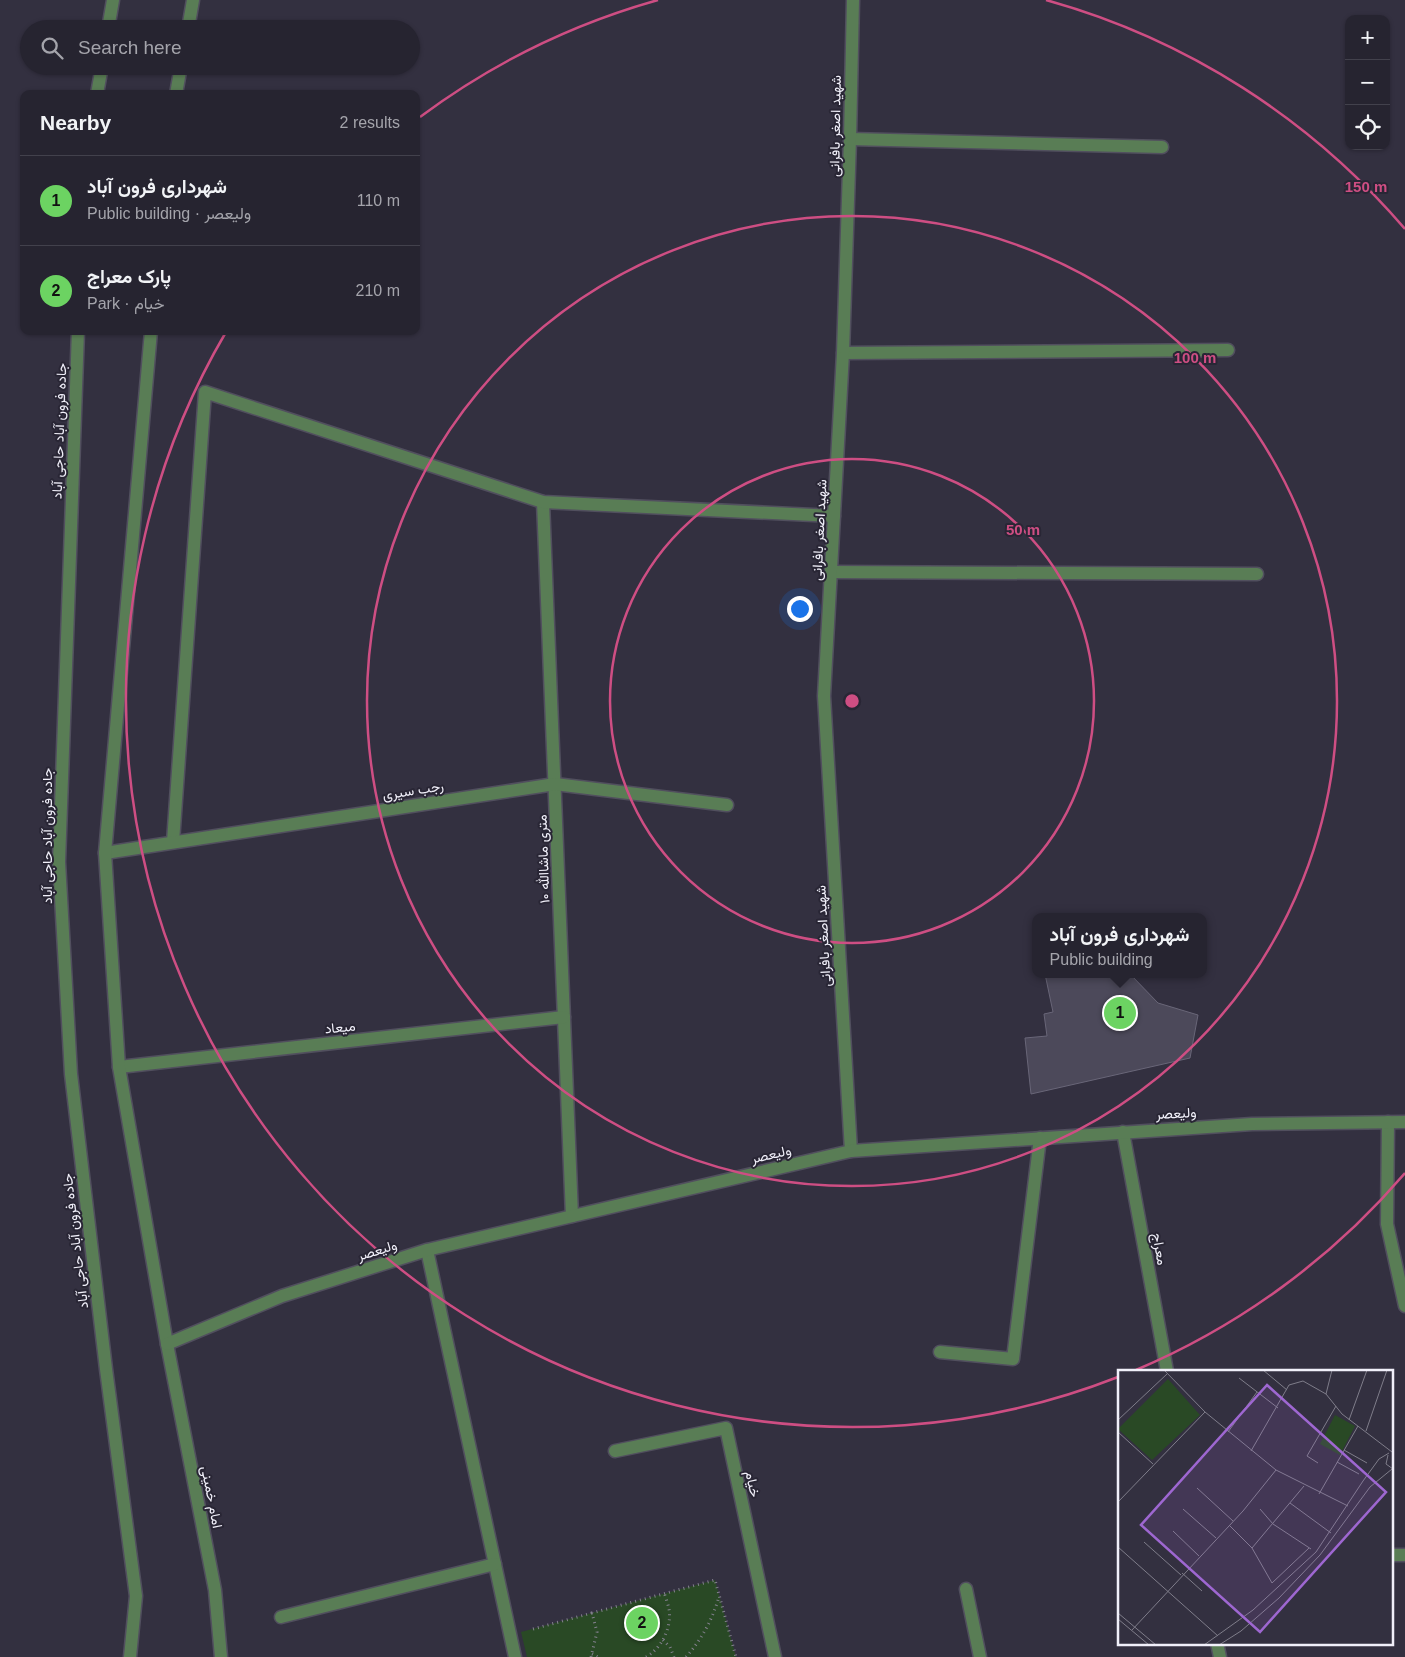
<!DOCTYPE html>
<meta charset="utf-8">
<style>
body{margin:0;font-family:Arial,Vazirmatn,sans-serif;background:#32303c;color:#f1f3f6}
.controls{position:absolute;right:15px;top:15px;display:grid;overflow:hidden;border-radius:10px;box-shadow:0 1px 4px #0004}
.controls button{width:45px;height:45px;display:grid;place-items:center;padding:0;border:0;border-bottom:1px solid #42414c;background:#262430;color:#f1f3f6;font:25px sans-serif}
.you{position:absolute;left:799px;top:608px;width:18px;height:18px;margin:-12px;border:4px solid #fff;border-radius:50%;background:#1a73e8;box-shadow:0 0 0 8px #1a73e833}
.badge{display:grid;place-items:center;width:32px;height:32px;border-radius:50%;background:#6cd362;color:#111;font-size:16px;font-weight:700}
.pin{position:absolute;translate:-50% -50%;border:2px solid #fff;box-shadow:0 1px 5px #0006}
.popup{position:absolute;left:1032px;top:913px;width:175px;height:65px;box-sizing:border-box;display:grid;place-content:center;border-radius:10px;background:#262430;filter:drop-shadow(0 1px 4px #0005);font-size:16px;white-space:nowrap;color:#a4a4ab}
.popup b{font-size:19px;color:#f1f3f6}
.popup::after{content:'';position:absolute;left:50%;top:100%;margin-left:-10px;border:10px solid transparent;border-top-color:#262430}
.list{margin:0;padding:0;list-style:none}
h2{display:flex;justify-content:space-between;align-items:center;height:65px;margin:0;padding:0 20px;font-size:21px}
h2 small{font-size:16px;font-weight:400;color:#a4a4ab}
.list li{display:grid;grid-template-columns:32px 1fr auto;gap:15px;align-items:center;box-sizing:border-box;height:90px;padding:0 20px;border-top:1px solid #42414c}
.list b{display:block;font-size:19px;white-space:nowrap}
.list p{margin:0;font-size:16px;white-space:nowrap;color:#a4a4ab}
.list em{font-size:16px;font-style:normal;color:#a4a4ab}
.icon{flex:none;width:28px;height:28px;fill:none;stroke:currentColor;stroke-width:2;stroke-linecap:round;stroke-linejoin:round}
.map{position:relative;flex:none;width:1405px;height:1657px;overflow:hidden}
.search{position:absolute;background:#262430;box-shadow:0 1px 4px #0004;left:20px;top:20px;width:400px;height:55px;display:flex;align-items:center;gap:12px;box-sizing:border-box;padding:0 18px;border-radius:28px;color:#a4a4ab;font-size:19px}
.panel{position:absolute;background:#262430;box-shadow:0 1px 4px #0004;left:20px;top:90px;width:400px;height:245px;border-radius:10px}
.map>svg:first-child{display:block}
.green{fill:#294925}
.building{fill:#4c495a;stroke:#696678}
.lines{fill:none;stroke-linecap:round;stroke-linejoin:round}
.service-casing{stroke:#514f5e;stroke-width:15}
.minor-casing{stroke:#514f5e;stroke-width:15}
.tertiary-casing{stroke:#514f5e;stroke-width:15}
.path{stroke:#84818f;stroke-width:3;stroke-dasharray:1 4;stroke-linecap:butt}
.service{stroke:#597d55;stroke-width:12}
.minor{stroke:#597d55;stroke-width:12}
.tertiary{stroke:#597d55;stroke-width:12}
.ring{fill:none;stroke:#ce4e83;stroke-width:2.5}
.labels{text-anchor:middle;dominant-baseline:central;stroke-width:4;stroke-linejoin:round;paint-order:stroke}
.street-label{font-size:14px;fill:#f1f0fa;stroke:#292635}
.inset-road{fill:none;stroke:#7f7d8a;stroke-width:1}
.view{fill:#9e67d1;fill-opacity:0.15;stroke:#9e67d1;stroke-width:2.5}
.inset-edge{fill:none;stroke:#f1f0fa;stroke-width:2.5}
.centre{fill:#ce4e83;stroke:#292635;stroke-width:2.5}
.ring-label{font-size:15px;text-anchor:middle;font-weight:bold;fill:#ce4e83;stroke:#292635;stroke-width:4;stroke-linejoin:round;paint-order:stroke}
</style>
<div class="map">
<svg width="1405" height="1657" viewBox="0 0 1405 1657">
<rect width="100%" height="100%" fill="#333040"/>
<!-- green -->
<path class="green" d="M715,1580l21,77h-209l-6,-25z"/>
<!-- building -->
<path class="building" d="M1045,974h85l28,29 40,12 -8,43 -159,36 -6,-56 22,-2 -3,-22 9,-2z"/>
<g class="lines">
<!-- service casing -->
<g class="service-casing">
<g id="service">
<path d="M940,1352l73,7 27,-221"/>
<path d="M966,1589l14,68"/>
</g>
</g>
<!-- minor casing -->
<g class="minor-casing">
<g id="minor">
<path d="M850,139l312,8"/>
<path d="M843,353l385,-3"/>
<path d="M543,502l29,714"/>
<path d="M831,572l426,2"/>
<path d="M173,842l32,-450 338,110 291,14"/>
<path d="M105,853l450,-69 172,21"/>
<path d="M119,1067l445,-50"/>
<path d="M1388,1122l-1,102 18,82"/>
<path d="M851,1151l-27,-455 19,-343 7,-214 3,-139"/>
<path d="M427,1250l88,407"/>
<path d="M615,1451l111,-23 49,229"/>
<path d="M1391,1555h14"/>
<path d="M281,1617l214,-53"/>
</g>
</g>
<!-- tertiary casing -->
<g class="tertiary-casing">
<g id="tertiary">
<path d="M108,29l5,-29"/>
<path d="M188,29l5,-29"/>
<path d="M97,94l5,-28"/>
<path d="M176,94l5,-28"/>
<path d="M78,331l-19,531 12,212 35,295 30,227 -6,61"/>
<path d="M151,331l-46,522 14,214 48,277 48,246 6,67"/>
<path d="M1123,1132l44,239"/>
<path d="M167,1344l115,-48 145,-46 424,-99 401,-27 153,-2"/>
<path d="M1217,1643l3,14"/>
</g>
</g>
<!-- path -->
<g class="path">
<path d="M533,1629l59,-16"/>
<path d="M663,1640l7,7 4,10"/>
<path d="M592,1654l6,3"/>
<path d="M591,1657l6,-25 -5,-19 123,-33 21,77"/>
<path d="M646,1657c16,-9 26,-30 23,-48 -1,-5 -3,-11 -5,-16"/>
<path d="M686,1657c16,-18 26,-37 33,-60"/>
</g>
<!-- service -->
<use href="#service" class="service"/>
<!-- minor -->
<use href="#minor" class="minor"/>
<!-- tertiary -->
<use href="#tertiary" class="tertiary"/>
</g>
<!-- distance rings -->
<g class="ring">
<circle cx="852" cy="701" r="242"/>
<circle cx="852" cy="701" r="485"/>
<path d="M1405 1173A727 727 0 0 1 1136 1370M1118 1377A727 727 0 0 1 226 332M420 117A727 727 0 0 1 658 0M1046 0A727 727 0 0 1 1405 229"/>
</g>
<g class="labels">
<!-- street labels -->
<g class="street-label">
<text transform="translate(835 126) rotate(-89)">شهید اصغر بافرانی</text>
<text transform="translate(59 431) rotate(-88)">جاده فرون آباد حاجی آباد</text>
<text transform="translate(819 530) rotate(-87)">شهید اصغر بافرانی</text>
<text transform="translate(413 790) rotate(-9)">رجب سیری</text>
<text transform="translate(47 836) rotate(-90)">جاده فرون آباد حاجی آباد</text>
<text transform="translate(543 859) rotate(-92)">۱۰ متری ماشاالله</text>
<text transform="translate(823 936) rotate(-93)">شهید اصغر بافرانی</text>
<text transform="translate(340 1027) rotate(-6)">میعاد</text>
<text transform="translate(1176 1113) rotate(-3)">ولیعصر</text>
<text transform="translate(771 1154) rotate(-13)">ولیعصر</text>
<text transform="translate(75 1241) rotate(-97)">جاده فرون آباد حاجی آباد</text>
<text transform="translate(1160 1249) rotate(80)">معراج</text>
<text transform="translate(377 1250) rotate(-17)">ولیعصر</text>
<text transform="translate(753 1484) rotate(78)">خیام</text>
<text transform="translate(212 1497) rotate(79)">امام خمینی</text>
</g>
</g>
<!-- overview -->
<g transform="translate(1118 1370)">
<rect width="275" height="275" fill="#333040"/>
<path d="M50,9l32,36 -48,45 -34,-31zM217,45l20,11 -15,29 -20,-11z" fill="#294925"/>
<path class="inset-road" d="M46,0l41,42 71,58 72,36M145,0l24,20M121,8l39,30M208,24l6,-24M0,50l49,-46M231,50l18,-50M248,61l21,-61M0,62l35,32M110,62l29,-40M226,80l23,13M133,81l38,-66 14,-4 23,13 16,20 50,38M270,85l-2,9 7,5M219,92l22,12M200,93l-11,-7 29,-50M79,118l36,33M201,124l39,-68M0,132l87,-90M172,133l41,30M65,139l33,29M142,139l13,15 38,25M111,155l23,23 20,35 37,-35M55,161l26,25M26,172l37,33M0,177l100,89M134,178l52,-62M64,203l20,18M0,243l38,32M0,249l31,26M14,260l111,-119 33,-41M86,275l49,-35 63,-58 47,-71 16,-22 10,-6M101,275l22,-14 38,-33 41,-43 50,-68 22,-18"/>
<path class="view" d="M149,15l119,107 -126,140 -119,-107z"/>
<rect width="275" height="275" class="inset-edge"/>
</g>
<circle cx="852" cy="701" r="8" class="centre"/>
<g class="ring-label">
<text x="1366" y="192">150 m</text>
<text x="1195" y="363">100 m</text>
<text x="1023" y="535">50 m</text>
</g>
</svg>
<div class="controls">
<button>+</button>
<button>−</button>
<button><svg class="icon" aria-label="locate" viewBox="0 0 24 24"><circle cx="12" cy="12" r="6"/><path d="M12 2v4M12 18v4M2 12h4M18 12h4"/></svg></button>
</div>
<div class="you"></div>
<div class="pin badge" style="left:1120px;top:1013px">1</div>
<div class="popup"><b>شهرداری فرون آباد</b>Public building</div>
<div class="pin badge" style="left:642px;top:1623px">2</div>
<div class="search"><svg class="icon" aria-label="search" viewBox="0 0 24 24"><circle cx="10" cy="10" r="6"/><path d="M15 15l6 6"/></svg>Search here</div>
<section class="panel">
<h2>Nearby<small>2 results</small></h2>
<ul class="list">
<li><span class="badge">1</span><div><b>شهرداری فرون آباد</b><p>Public building · ولیعصر</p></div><em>110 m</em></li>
<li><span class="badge">2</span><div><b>پارک معراج</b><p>Park · خیام</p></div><em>210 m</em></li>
</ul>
</section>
</div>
